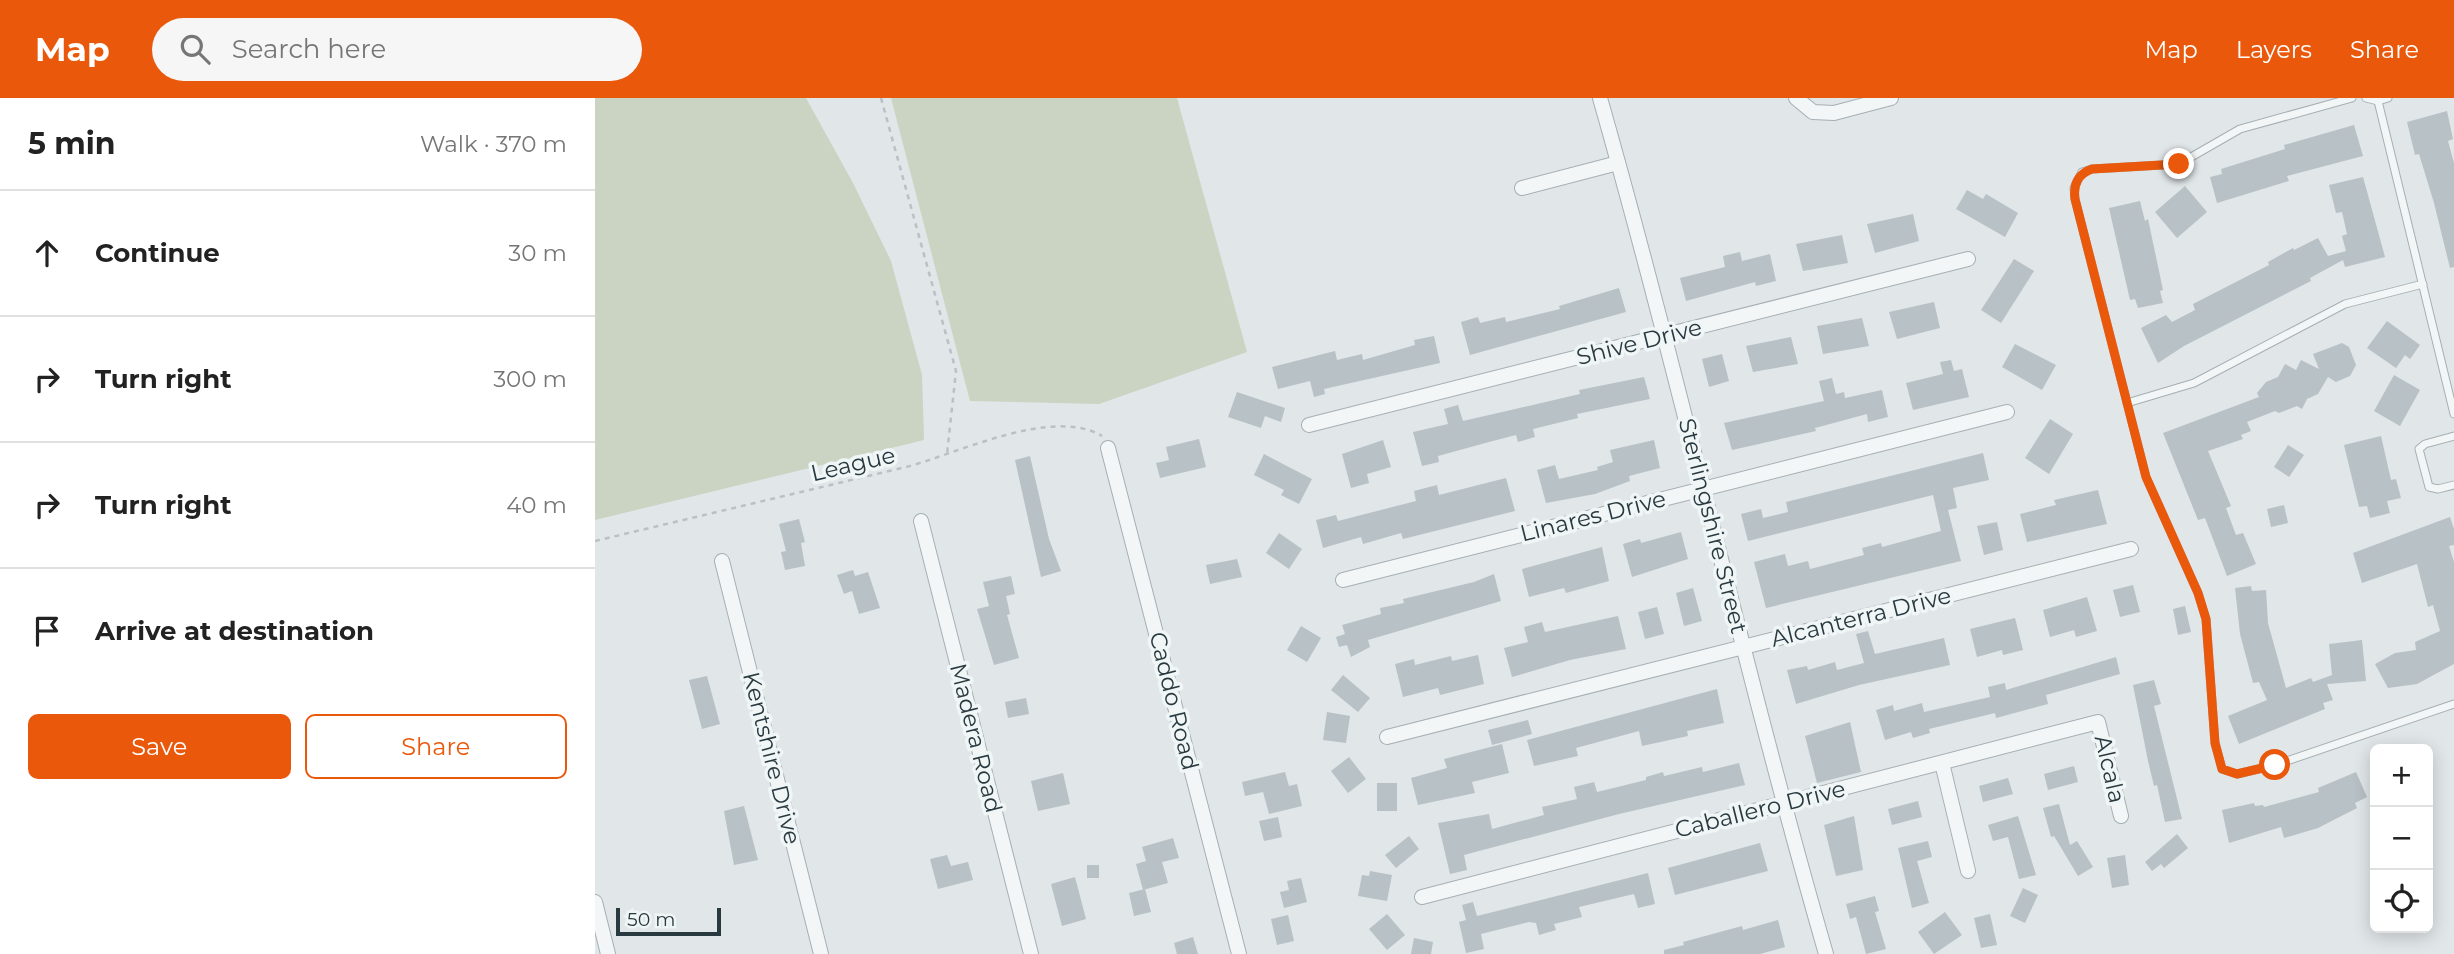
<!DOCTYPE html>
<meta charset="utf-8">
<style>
body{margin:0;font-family:Montserrat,sans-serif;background:#f6f6f6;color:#222}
.controls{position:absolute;right:21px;bottom:21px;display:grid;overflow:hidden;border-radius:10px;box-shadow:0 4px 18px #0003}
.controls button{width:63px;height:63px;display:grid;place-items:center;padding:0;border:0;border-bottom:2px solid #e0e0e0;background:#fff;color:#222;font:35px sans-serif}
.scale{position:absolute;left:21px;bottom:18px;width:105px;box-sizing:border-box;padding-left:7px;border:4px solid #293940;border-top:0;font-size:19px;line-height:24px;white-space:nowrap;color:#293940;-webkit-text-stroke:5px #f0f5f6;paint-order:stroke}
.stop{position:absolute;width:21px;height:21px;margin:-16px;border:5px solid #ea580c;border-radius:50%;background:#fff}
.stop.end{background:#ea580c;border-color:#fff;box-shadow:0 2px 7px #0008}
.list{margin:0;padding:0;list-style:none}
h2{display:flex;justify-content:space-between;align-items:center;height:91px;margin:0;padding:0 28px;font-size:30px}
h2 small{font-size:23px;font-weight:400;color:#767676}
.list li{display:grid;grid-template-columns:46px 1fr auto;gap:21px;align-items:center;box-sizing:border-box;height:126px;padding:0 28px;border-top:2px solid #e0e0e0}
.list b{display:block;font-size:26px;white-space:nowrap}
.list em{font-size:23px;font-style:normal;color:#767676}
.actions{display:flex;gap:14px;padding:21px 28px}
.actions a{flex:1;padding:16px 0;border:2px solid #ea580c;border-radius:10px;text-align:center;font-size:24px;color:#ea580c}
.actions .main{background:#ea580c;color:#fff}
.icon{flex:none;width:38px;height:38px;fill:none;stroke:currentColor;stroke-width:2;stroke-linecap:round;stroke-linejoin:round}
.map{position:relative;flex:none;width:1859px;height:856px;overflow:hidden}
header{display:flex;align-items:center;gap:42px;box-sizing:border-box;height:98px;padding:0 35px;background:#ea580c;color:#fff}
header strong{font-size:33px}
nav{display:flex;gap:38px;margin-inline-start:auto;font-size:24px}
.search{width:490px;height:63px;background:#f6f6f6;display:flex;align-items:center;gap:18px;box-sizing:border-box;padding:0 24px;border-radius:38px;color:#767676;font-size:26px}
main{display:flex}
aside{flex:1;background:#fff}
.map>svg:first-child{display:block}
.green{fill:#cbd3c2}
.building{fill:#b8c1c6}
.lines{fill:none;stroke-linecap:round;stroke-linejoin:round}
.lane-casing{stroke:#a6afb3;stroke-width:9}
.street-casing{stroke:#a6afb3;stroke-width:16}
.path{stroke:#bac1c4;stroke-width:2.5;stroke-dasharray:5 5;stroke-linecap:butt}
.lane{stroke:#f3f6f7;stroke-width:7}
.street{stroke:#f3f6f7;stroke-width:14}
.route{stroke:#ea580c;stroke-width:9}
.labels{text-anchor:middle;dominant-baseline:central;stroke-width:7;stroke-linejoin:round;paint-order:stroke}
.street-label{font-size:23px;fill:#293940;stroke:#f0f5f6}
</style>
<header>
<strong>Map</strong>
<div class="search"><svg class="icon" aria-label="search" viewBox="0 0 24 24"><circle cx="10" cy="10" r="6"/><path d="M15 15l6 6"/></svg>Search here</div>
<nav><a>Map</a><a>Layers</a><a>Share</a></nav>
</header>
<main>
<aside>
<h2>5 min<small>Walk · 370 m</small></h2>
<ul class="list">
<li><svg class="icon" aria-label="ahead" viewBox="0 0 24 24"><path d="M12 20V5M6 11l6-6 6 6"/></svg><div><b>Continue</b></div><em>30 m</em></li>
<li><svg class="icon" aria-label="right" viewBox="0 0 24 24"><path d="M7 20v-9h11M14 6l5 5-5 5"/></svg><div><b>Turn right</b></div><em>300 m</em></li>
<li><svg class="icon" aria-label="right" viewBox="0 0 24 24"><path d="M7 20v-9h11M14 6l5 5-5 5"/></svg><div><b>Turn right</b></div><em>40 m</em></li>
<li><svg class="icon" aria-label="arrive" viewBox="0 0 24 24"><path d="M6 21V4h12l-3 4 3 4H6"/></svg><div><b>Arrive at destination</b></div></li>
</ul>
<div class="actions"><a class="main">Save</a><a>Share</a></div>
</aside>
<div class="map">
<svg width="1859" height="856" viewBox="0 0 1859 856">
<rect width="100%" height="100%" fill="#e1e6e9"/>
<!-- green -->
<g class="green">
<path d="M0,0h211l47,85 38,78 31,114 2,65 -329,80z"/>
<path d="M296,0h286l70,254 -148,52 -129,-3z"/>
</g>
<!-- building -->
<g class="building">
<path d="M1852,13l6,28 -5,2 6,22v104l-4,1 -16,-65 -15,-49 -4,1 -8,-33z"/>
<path d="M1759,27l9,31 -76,20 2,5 -72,22 -7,-26 12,-3 -1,-5 64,-20 -1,-4z"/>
<path d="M1768,79l22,80 -40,10 -2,-7 -33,18 1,3 -127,65 -26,17 -17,-35 25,-13 6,7 23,-12 -2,-6 76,-39 -1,-3 25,-14 1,2 24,-12 10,18 18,-5 -4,-15 5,-2 -5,-22 -6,1 -7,-28z"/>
<path d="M1590,88l22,26 -30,26 -22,-26z"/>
<path d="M1372,92l16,9 3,-5 32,19 -13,24 -49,-28z"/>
<path d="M1545,103l5,20 3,-2 15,71 -3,1 3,12 -25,5 -3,-9 -5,1 -21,-92z"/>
<path d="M1318,116l6,27 -44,12 -8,-29z"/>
<path d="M1247,137l6,28 -45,8 -7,-27z"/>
<path d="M1145,154l2,9 28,-7 6,27 -20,5 -1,-4 -69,19 -6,-23 45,-11 -2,-11z"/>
<path d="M1419,161l20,12 -33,52 -20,-13z"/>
<path d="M1024,190l7,24 -156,43 -9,-33 17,-5 2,6 25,-6 1,5 54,-13 -1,-3z"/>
<path d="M1339,204l6,26 -43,11 -8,-27z"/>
<path d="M1267,220l7,28 -46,8 -6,-28z"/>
<path d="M1792,223l33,24 -10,14 -5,-4 -9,13 -29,-20z"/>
<path d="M839,238l6,27 -116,26 1,5 -11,3 -4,-16 -32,8 -6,-22 63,-16 2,9 25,-6 1,6 52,-15 -1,-5z"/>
<path d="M1196,239l7,27 -45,8 -7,-26z"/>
<path d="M1747,245l7,4 7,18 -6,11 -14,6 -8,-5 -10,17 -11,5 -5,10 -5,-3 -18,7 -4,-2 -28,11 4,9 -10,4 2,4 -35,12 23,55 -5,2 10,27 7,-2 13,31 -29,12 -22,-58 -7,2 -35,-87 96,-36 -2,-4 9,-11 12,-5 7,-13 11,6 5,-10 18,9 -6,-15z"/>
<path d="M1420,246l41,21 -14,25 -40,-23z"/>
<path d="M1127,256l7,27 -20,6 -7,-28z"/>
<path d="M1356,262l3,11 8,-2 7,28 -56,13 -7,-27 37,-9 -3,-12z"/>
<path d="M1799,277l26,15 -20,36 -26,-15z"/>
<path d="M1049,279l6,22 -73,15 1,4 -45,11 2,8 -17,5 -2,-7 -27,7 -51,14 1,6 -17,4 -9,-34 35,-8 -4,-15 14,-4 5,16 117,-27 -1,-4z"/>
<path d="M1237,280l4,16 8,-2 1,6 37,-8 6,27 -20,5 -1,-8 -52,14 1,3 -84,19 -8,-27 100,-22 -5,-20z"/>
<path d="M642,294l48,16 -4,14 -16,-6 -4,12 -33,-11z"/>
<path d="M1455,321l23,15 -24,40 -24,-16z"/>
<path d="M1786,338l10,44 5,-1 5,19 -14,3 3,12 -20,5 -3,-12 -8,1 -15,-62z"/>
<path d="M604,341l7,28 -46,11 -4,-15 13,-3 -3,-13z"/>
<path d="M788,342l8,27 -24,7 2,9 -18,5 -9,-34z"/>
<path d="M1059,342l6,28 -31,8 1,5 -35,13 -49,9 -9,-33 18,-5 4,14 39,-9 -1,-3 16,-5 -3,-12z"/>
<path d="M1693,347l16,10 -15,22 -15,-10z"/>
<path d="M1388,355l6,27 -36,8 4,20 -9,2 13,51 -195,47 -12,-46 31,-8 3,12 20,-5 2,8 54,-14 -2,-7 19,-5 1,4 59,-16 -8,-36 -185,46 -7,-27 20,-5 2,9 25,-6 -2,-10z"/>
<path d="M669,356l48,25 -13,25 -18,-9 3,-5 -30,-15z"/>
<path d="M435,358l19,83 12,32 -20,6 -26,-117z"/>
<path d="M911,380l9,33 -112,28 -2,-6 -38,11 -2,-7 -38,11 -7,-28 20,-5 2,6 78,-20 -2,-10 23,-6 2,10z"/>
<path d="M1503,392l9,34 -80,18 -7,-28 36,-9 -2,-5z"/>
<path d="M1689,407l4,18 -17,4 -4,-18z"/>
<path d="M1855,419l4,12v16l-5,1 5,16v102l-37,20 -29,4 -13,-24 20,-11 21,-3 -1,-8 25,-11 -7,-26 -5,2 -11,-43 -55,19 -9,-30z"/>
<path d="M204,421l6,23 -4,1 4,23 -20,4 -4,-18 5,-1 -7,-27z"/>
<path d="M1402,424l6,28 -19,5 -7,-29z"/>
<path d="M1086,434l7,27 -56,18 -9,-33 17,-5 1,4z"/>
<path d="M684,435l23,16 -13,20 -23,-16z"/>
<path d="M1007,449l7,34 -43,12 -2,-5 -35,9 -7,-28z"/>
<path d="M642,461l5,18 -32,7 -4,-19z"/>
<path d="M258,472l2,6 13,-4 12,36 -21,6 -7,-23 -8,3 -7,-19z"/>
<path d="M899,476l7,27 -133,39 2,7 -19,10 -4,-12 -8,2 -3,-10 9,-3 -3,-9 39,-11 -1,-6 24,-5 -1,-4 71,-17z"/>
<path d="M416,478l4,18 -9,2 4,18 -3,1 12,43 -25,7 -17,-56 12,-3 -6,-24z"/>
<path d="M1538,487l7,27 -20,5 -7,-27z"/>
<path d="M1656,488l1,5 14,-1 2,33 18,65 25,-10 2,4 19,-7 -3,-31 33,-4 4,41 -39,3 6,16 -10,3 2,6 -86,35 -11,-28 39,-16 -8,-18 -6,1 -13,-49 -5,-46z"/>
<path d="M1098,490l9,33 -18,5 -8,-33z"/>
<path d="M1492,499l10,34 -21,6 -2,-7 -24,7 -7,-27z"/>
<path d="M1590,508l6,26 -13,3 -5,-26z"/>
<path d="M1062,509l7,27 -19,5 -7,-27z"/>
<path d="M1023,518l8,33 -56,11 -58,17 -8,-29 24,-6 -4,-15 18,-5 3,10z"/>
<path d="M1420,520l8,32 -20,5 -1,-5 -25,7 -7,-28z"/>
<path d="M706,528l20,12 -14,24 -20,-12z"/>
<path d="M1273,533l7,23 69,-16 6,27 -91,20 -63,19 -9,-34 20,-4 1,4 27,-8 2,8 27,-7 -8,-29z"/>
<path d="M883,557l6,29 -44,11 -2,-7 -35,9 -8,-33 19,-5 1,6 36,-9 1,5z"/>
<path d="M1521,559l4,17 -74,21 2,9 -52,14 -1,-5 -66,16 1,4 -17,5 -2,-6 -26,8 -9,-30 17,-5 1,6 28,-8 2,9 66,-15 -2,-10 17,-4 1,7z"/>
<path d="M748,577l27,23 -12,14 -27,-22z"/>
<path d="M112,578l13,48 -18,5 -13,-49z"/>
<path d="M1559,582l7,24 -7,2 28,113 -17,3 -8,-37 -3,1 -6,-25 -15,-76z"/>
<path d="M1122,591l7,34 -37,8 1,5 -46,10 -3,-15 -63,17 2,8 -44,10 -7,-26z"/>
<path d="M431,600l3,16 -21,4 -3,-16z"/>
<path d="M732,614l23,4 -4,27 -23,-3z"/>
<path d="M933,622l4,14 -40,11 -4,-15z"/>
<path d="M1255,624l11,50 -44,11 -12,-47z"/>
<path d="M907,646l7,29 -37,9 3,11 -57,12 -7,-27 36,-10 -3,-9z"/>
<path d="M754,659l17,22 -18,14 -17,-22z"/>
<path d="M1144,665l6,22 -126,29 -155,41 3,15 -17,4 -12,-51 51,-9 3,15 52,-14 -2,-8 35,-8 -3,-12 20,-5 3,10 49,-12v-3l17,-5 1,4 38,-9 1,5z"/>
<path d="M1479,668l4,16 -30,8 -4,-16z"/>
<path d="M690,674l4,14 8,-2 5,22 -33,8 -6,-22 -18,4 -3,-14z"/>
<path d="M1761,674l11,25 -12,6 2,5 -39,20 -34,10 -3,-11 -52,16 -7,-33 32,-7 1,3 8,-1 1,2 55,-15 -1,-4z"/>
<path d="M468,675l7,31 -32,7 -7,-30z"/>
<path d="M1413,680l5,16 -30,8 -4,-16z"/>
<rect x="782" y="685" width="20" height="28"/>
<path d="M1323,703l4,16 -30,8 -4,-16z"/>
<path d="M1464,706l11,41 7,-4 16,26 -15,9 -24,-40 -3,1 -8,-29z"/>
<path d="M149,708l14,54 -24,5 -10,-54z"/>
<path d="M1259,718l9,54 -27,6 -12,-51z"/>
<path d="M1423,718l18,59 -17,4 -11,-42 -15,4 -5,-16z"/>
<path d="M683,719l4,20 -18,4 -5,-20z"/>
<path d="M1582,736l11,14 -24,20 -3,-4 -9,7 -7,-9z"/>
<path d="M814,738l10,13 -23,19 -11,-13z"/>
<path d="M578,740l6,20 -17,4 6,21 -25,7 -7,-26 10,-3 -4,-14z"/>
<path d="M1333,743l4,16 -15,4 12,42 -17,5 -14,-60z"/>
<path d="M1165,745l8,28 -93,24 -7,-27z"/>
<path d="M352,757l4,11 17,-4 5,18 -35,9 -8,-30z"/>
<path d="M1530,757l4,30 -17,3 -5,-30z"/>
<rect x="492" y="767" width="12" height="13"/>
<path d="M775,773l22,4 -5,26 -29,-5 4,-21 7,1z"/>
<path d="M1053,775l7,31 -17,4 -4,-14 -55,13 3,10 -28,7 2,6 -17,5 -3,-12 -7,-1 -48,12 3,15 -18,4 -7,-31 7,-2 -4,-15 11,-3 4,14z"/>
<path d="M480,779l11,42 -24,7 -11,-42z"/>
<path d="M706,780l6,24 -23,6 -4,-16 9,-2 -2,-9z"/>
<path d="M1428,790l15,7 -13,28 -15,-7z"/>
<path d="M550,791l6,23 -17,4 -5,-23z"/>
<path d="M1280,798l4,15 -4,1 11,37 -20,5 -10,-37 -6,2 -4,-15z"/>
<path d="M1350,814l17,23 -28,19 -16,-22z"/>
<path d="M792,816l18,21 -18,15 -18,-21z"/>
<path d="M1395,816l7,31 -16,3 -7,-30z"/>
<path d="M693,817l6,26 -17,4 -6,-26z"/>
<path d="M1183,822l7,27 -25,7h-96v-4l20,-5 -1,-3 59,-16 1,4z"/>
<path d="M598,839l5,17h-21l-3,-11z"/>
<path d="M819,840l19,4 -2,12h-20z"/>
</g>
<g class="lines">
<!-- lane casing -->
<g class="lane-casing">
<g id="lane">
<path d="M1757,0l-112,31 -61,35 -87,5 -10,3 -8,16 1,11 71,278 52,116 8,26 9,124 7,26 15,5 38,-9 179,-61"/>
<path d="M1771,0l12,3 10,-3"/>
<path d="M1783,3l76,313"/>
<path d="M1532,305l67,-20 151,-79 78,-20"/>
<path d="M1859,338l-29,8 -6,5 10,38 9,2 16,-4"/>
</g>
</g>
<!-- street casing -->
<g class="street-casing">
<g id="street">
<path d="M1005,0c81,284 144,572 226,856"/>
<path d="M1201,0l17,14 21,1 57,-15"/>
<path d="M927,90l96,-25"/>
<path d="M714,327l659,-166"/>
<path d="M513,350l131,506"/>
<path d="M326,423l110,433"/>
<path d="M127,463l99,393"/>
<path d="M748,482l664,-168"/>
<path d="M792,639l744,-188"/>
<path d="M1347,665l26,108"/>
<path d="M827,799l676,-175 23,94"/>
<path d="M0,804l13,52"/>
</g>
</g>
<!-- path -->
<g class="path">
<path d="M286,0l75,273 -9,83"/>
<path d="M0,443l311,-74c51,-13 146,-61 196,-31"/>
</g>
<!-- lane -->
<use href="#lane" class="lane"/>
<!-- street -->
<use href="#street" class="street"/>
</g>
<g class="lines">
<!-- route -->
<path class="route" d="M1584,66l-87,5c-14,5 -19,15 -17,30l71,278 52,116 8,26 9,124 7,26 15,5 38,-9"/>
</g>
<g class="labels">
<!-- street labels -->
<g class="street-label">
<text transform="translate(1044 244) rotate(-14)">Shive Drive</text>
<text transform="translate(258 366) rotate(-13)">League</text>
<text transform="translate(998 418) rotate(-14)">Linares Drive</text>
<text transform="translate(1118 428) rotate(76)">Sterlingshire Street</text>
<text transform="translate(1266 519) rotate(-14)">Alcanterra Drive</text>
<text transform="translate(579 603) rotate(76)">Caddo Road</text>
<text transform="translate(381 640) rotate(76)">Madera Road</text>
<text transform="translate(177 660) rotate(76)">Kentshire Drive</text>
<text transform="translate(1515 671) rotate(77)">Alcala</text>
<text transform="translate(1165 711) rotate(-14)">Caballero Drive</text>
</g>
</g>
</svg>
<div class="controls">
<button>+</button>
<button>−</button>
<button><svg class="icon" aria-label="locate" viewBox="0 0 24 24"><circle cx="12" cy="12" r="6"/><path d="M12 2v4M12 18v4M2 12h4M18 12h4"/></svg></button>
</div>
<div class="scale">50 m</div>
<div class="stop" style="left:1680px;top:667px"></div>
<div class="stop end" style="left:1584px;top:66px"></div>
</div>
</main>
